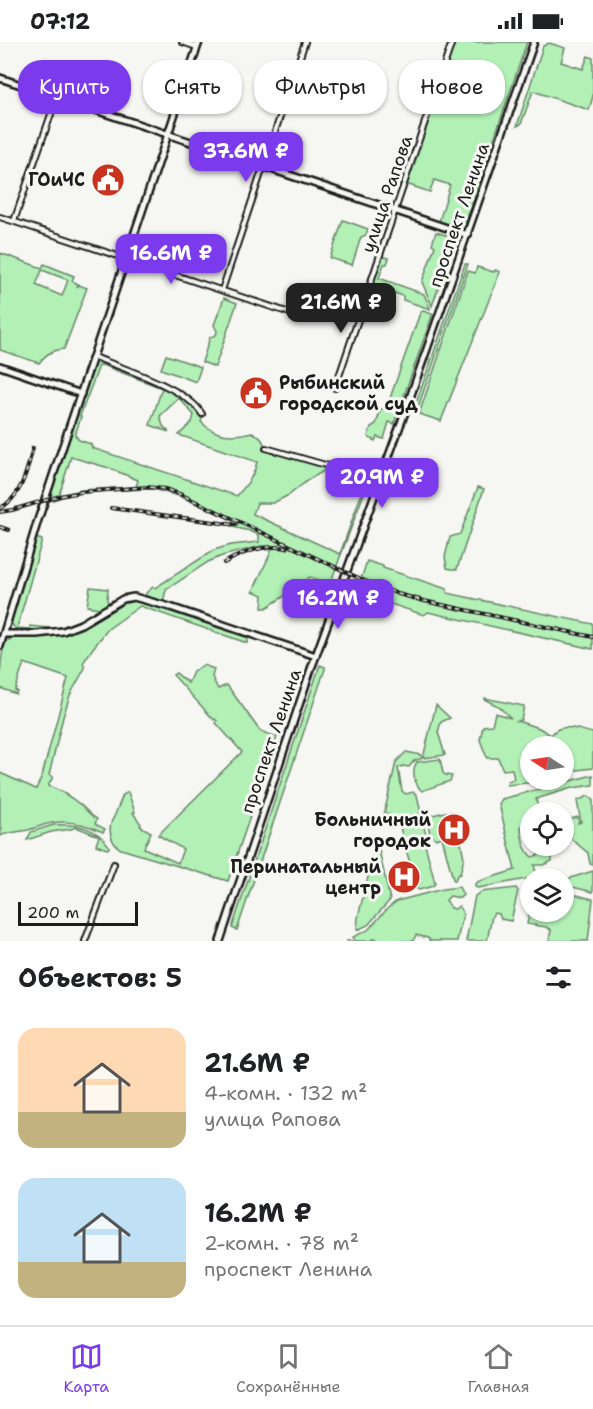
<!DOCTYPE html>
<html lang="ru">
<meta charset="utf-8">
<style>
body{margin:0;font-family:"Shantell Sans",sans-serif;background:#f6f6f6;color:#202124;height:100vh;display:flex;flex-direction:column;font-size:22px;white-space:nowrap}
*{box-sizing:border-box;margin:0}
p{font-size:20px;color:#757577}
.icon{flex:none;width:33px;height:33px;fill:none;stroke:currentColor;stroke-width:2;stroke-linecap:round;stroke-linejoin:round}
.map{position:relative;height:899px;overflow:hidden}
.side{display:flex;flex-direction:column;background:#fff;flex:1}
.side>*{flex:none}
.banner{position:absolute;left:18px;top:18px;width:558px;height:54px;display:flex;gap:12px}
.needle{width:39px;rotate:282deg}
.fabs{position:absolute;left:520px;top:694px;display:grid;gap:12px}
.fabs a{display:grid;place-items:center;width:54px;height:54px;border-radius:50%;background:#fff;box-shadow:0 2px 4px #0004;font-size:30px}
.scale{position:absolute;left:18px;bottom:15px;width:120px;box-sizing:border-box;padding-left:6px;border:3px solid #1c1c1c;border-top:0;font-size:16px;line-height:21px;white-space:nowrap;color:#1c1c1c;-webkit-text-stroke:4px #f6f6f2;paint-order:stroke}
.price{position:absolute;translate:-50% -51px;padding:0 14px;border-radius:12px;background:#7c3aed;color:#fff;font-size:20px;line-height:39px;filter:drop-shadow(0 2px 3px #0008)}
.price::after{content:'';position:absolute;left:50%;top:36px;width:18px;height:14px;margin-left:-9px;background:inherit;clip-path:polygon(0 0,100% 0,50% 100%)}
.price.active{background:#222;color:#fff}
ul{padding:0;list-style:none}
li{display:flex;align-items:center;gap:18px;height:150px;padding:0 18px}
li span{display:grid;place-items:center;flex:none;width:168px;height:120px;border-radius:18px;color:#555}
li>.icon{margin-inline-start:auto}
span .icon{width:72px;height:72px;fill:#fffc;stroke-width:1}
li b{font-size:26px}
h2{display:flex;justify-content:space-between;align-items:center;height:72px;padding:0 18px;font-size:26px}
.tag{padding:0 21px;border-radius:24px;background:#fff;box-shadow:0 2px 4px #0004;font-size:21px;line-height:54px}
.tag.active{background:#7c3aed;color:#fff}
.status{display:flex;justify-content:space-between;align-items:center;height:42px;padding:0 30px;background:#fff;direction:ltr}
.status svg{height:16px;fill:currentColor}
.menu{display:flex;justify-content:space-around;align-items:center;height:84px;border-top:2px solid #e0e0e0;background:#fff;font-size:16px;color:#757577}
.menu a{display:grid;justify-items:center;gap:3px}
.menu .active{color:#7c3aed}
.map>svg:first-child{display:block}
.green{fill:#b2f0b6;stroke:#678669;stroke-width:1.5;fill-rule:evenodd}
.lines{fill:none;stroke-linecap:round;stroke-linejoin:round}
.street-casing{stroke:#1c1c1c;stroke-width:8}
.secondary-casing{stroke:#1c1c1c;stroke-width:10}
.street{stroke:#f6f6f2;stroke-width:4}
.secondary{stroke:#f6f6f2;stroke-width:5}
.rail-casing{stroke:#1c1c1c;stroke-width:4}
.rail{stroke:#f6f6f2;stroke-width:1.5;stroke-dasharray:4.5;stroke-linecap:butt}
.labels{text-anchor:middle;dominant-baseline:central;stroke-width:6;stroke-linejoin:round;paint-order:stroke}
.poi-label{font-size:18px;font-weight:bold;fill:#1c1c1c;stroke:#f6f6f2;text-anchor:end}
.street-label{font-size:18px;fill:#1c1c1c;stroke:#f6f6f2}
</style>
<div class="status"><b>07:12</b><svg viewBox="0 0 49 12"><path d="M0 12V9h3v3zM5 12V6h3v6zM10 12V3h3v9zM15 12V0h3v12zM26 1h20v11H26zM47 4h2v5h-2z"/></svg></div>
<div class="map">
<svg width="593" height="899" viewBox="0 0 593 899">
<rect width="100%" height="100%" fill="#f6f6f2"/>
<filter id="ink" filterUnits="userSpaceOnUse"><feTurbulence type="fractalNoise" baseFrequency=".0167" numOctaves="2"/><feDisplacementMap in="SourceGraphic" scale="12" xChannelSelector="R" yChannelSelector="G"/><feConvolveMatrix kernelMatrix="1 2 1 2 8 2 1 2 1" color-interpolation-filters="sRGB"/></filter>
<g filter="url(#ink)">
<g class="green">
<path d="M453,0H527L464,185L461,188L439,180L450,143L434,138L430,150L406,142Z"/>
<path d="M549,1L565,6L561,20L583,27L588,14L593,16V54L589,68L533,49L521,82L517,84L543,4Z"/>
<path d="M343,178L368,187L366,193L361,195L352,223L330,216Z"/>
<path d="M436,190L456,196L432,264L422,240L435,204L432,202Z"/>
<path d="M0,211L42,226L44,222L74,234L72,239L78,242L77,245L79,243L87,246L64,307C52,308 46,312 39,321L0,308ZM42,228L68,238L62,254L36,243Z"/>
<path d="M384,215L389,216L387,222H384L379,236L424,252L430,266V267L403,258V254L392,250L390,252L373,245V241L381,217Z"/>
<path d="M465,222H468L416,371L414,367Z"/>
<path d="M477,225L494,230L495,228L500,230L441,379L419,372L468,229L475,231Z"/>
<path d="M224,256L237,261L215,325L202,320L210,295L216,293L217,289L214,283Z"/>
<path d="M423,269L432,272V274L400,365L399,366L390,362L389,359L420,271Z"/>
<path d="M166,313L201,325L196,340L161,327Z"/>
<path d="M96,318C126,329 188,347 202,377L201,380C216,395 233,395 252,390C260,394 266,399 264,408L369,438L330,542L310,535L308,536L305,544H300L266,566H262L263,553L253,549L271,510L270,507L266,508L265,504H261L222,514L208,520L166,548L163,560L144,555L146,553V551L153,545L155,546L214,508L231,503L259,500V493L250,489L232,485L233,480L230,477L179,454L152,447L120,448L70,452L47,460ZM102,323L162,346L150,383L169,390L163,384L160,374L179,356L194,373L192,380L179,393L257,420C254,435 246,443 237,454L92,406L91,402L79,398L75,393L81,375L80,374L99,324ZM71,415L109,426L138,438L136,445L81,448L59,453ZM327,427L344,432L365,442L340,512L253,472L257,461H273L289,453L308,438Z"/>
<path d="M388,365L398,369L394,382L389,380L384,397L377,395L375,399L369,396L368,394L371,385L376,382L381,367Z"/>
<path d="M478,445L484,447L457,527H452L447,526L445,515L450,495L460,492Z"/>
<path d="M36,496L42,498L17,586L30,587V584L60,587C51,588 21,592 15,586C11,583 12,581 12,577Z"/>
<path d="M367,519L383,524V526L447,547V551L593,582V607L428,570L424,573L375,557V556L357,550Z"/>
<path d="M90,545L108,547L107,558L109,561L100,566L87,564Z"/>
<path d="M130,557L145,560L249,594L247,601L140,564L108,587L93,606L83,621L85,626L70,653L63,675L49,733L53,735L48,744C61,748 72,756 82,764C87,769 91,774 97,777L95,782L105,787L103,790C88,783 69,778 52,781C44,782 36,786 28,788C19,790 10,790 0,794L2,786L0,785V731L36,747L42,734L68,636L24,621L15,648L17,649L16,652L0,646C0,633 0,611 6,600C15,592 44,595 57,593C81,589 103,571 124,559Z"/>
<path d="M203,623L214,627L212,635L218,647L227,643L260,689L277,695L228,839L121,807C110,801 107,785 114,775L123,753L128,750L135,770L133,771L141,782L140,784L151,790L144,806L178,821L183,807L158,793L242,710L216,681L217,679L215,677L214,678L173,633L176,631L188,641L193,630Z"/>
<path d="M320,623L325,625V627L237,888L232,886Z"/>
<path d="M484,656L524,664L521,678L517,679L539,686L551,693C561,679 578,688 593,691V726L569,729L564,726V705H531V738H542L527,741L507,743L508,739L514,737L512,727L503,728L498,716H487L480,698L483,684L492,683L495,671L511,676L498,664L484,657Z"/>
<path d="M436,663L450,676L441,680L438,690L445,713L423,716Z"/>
<path d="M406,710L421,713L422,716L414,719L409,725L403,724L398,726L402,749L406,752L413,750L417,753L421,771L391,779L389,772H384L396,720Z"/>
<path d="M440,717L443,731L446,733L452,734L450,739L422,749C414,742 411,728 417,720Z"/>
<path d="M593,733V743L572,746L536,757L539,771H531V782L521,784C522,796 523,807 532,815L539,813V809L546,805L552,815V819L543,823H534L537,835L478,846L475,845V842L477,840L515,828L499,762L502,757Z"/>
<path d="M588,754L593,757V823L590,822L588,811L564,791V787L566,784H564V779L578,775L579,779L578,781L581,780L577,759Z"/>
<path d="M445,770H452L456,776L464,816L460,832L457,833L455,839L453,837L442,795L436,797L430,792L427,777L429,774Z"/>
<path d="M418,777L422,778L426,793L425,802L435,841L433,844L419,848L416,846L415,843L419,842L418,839L415,840L400,785L402,781Z"/>
<path d="M53,783C76,782 96,784 109,804V806L107,807L96,803L99,794L76,785L71,787L51,790L27,798L31,790Z"/>
<path d="M377,799L390,858L368,883L357,888L358,875Z"/>
<path d="M593,829V850L564,843V838Z"/>
<path d="M459,845L463,853L460,856L450,854L446,858L451,866L455,867L459,864L463,872L457,899H430L428,896L416,893L413,899H379L375,896L369,899H346H355L353,895L368,888L388,866L397,859L443,847Z"/>
<path d="M516,846L518,849L511,879L501,877L499,872L494,871L492,874L487,899H466L475,854L481,850Z"/>
<path d="M564,850L593,857L588,899H549L551,888L546,885L527,882L531,863V870H564Z"/>
</g>
<g class="lines">
<defs>
<g id="street">
<path d="M182,0L197,5"/>
<path d="M0,175L308,277"/>
<path d="M14,179L57,55"/>
<path d="M222,248L305,0"/>
<path d="M94,315C122,326 187,346 202,372"/>
<path d="M335,346L452,0"/>
<path d="M266,406L371,436H381"/>
<path d="M85,899L114,822"/>
</g>
<g id="secondary">
<path d="M0,36L468,193"/>
<path d="M0,324L81,352"/>
<path d="M4,592H37L63,589L81,582L123,557L134,555L170,565L316,614"/>
<path d="M0,604L37,481L199,0"/>
<path d="M220,899L311,627L405,370L534,0"/>
</g>
</defs>
<use href="#street" class="street-casing"/>
<use href="#secondary" class="secondary-casing"/>
<use href="#street" class="street"/>
<use href="#secondary" class="secondary"/>
<defs>
<g id="rail">
<path d="M0,466C22,455 27,428 33,406"/>
<path d="M111,466L236,483"/>
<path d="M0,470L12,468L60,454L81,450L147,445L165,447L182,453L363,538L398,552L424,559L593,595"/>
<path d="M0,485L9,488"/>
<path d="M224,521C243,510 264,502 287,506"/>
</g>
</defs>
<use href="#rail" class="rail-casing"/>
<use href="#rail" class="rail"/>
</g>
</g>
<defs>
<symbol id="civic-disc" viewBox="-11 -11 22 22"><circle r="9.5" fill="#c8321e" stroke="#f6f6f2"/><path d="M-.6-6.5H3V-4.5H.6V-3L4-1V1h2V6H-6V1h2V-1L-.6-3ZM-1.2 2.5V6h2.4V2.5Z" fill="#fff"/></symbol>
<symbol id="hospital-disc" viewBox="-11 -11 22 22"><circle r="9.5" fill="#c8321e" stroke="#f6f6f2"/><path d="M-5-5h3v3.5h4V-5h3V5h-3V1.5h-4V5h-3Z" fill="#fff"/></symbol>
</defs>
<g fill-rule="evenodd">
<use href="#civic-disc" x="89" y="119" width="38" height="38"/>
<use href="#civic-disc" x="237" y="332" width="38" height="38"/>
<use href="#hospital-disc" x="435" y="769" width="38" height="38"/>
<use href="#hospital-disc" x="385" y="816" width="38" height="38"/>
</g>
<g class="labels">
<g class="poi-label">
<text x="85" y="138">ГОиЧС</text>
<text x="279" y="341" text-anchor="start">Рыбинский<tspan x="279" dy="21">городской суд</tspan></text>
<text x="431" y="778">Больничный<tspan x="431" dy="21">городок</tspan></text>
<text x="381" y="825">Перинатальный<tspan x="381" dy="21">центр</tspan></text>
</g>
<g class="street-label">
<text transform="translate(387 152) rotate(-71)">улица Рапова</text>
<text transform="translate(459 173) rotate(-71)">проспект Ленина</text>
<text transform="translate(271 699) rotate(-71)">проспект Ленина</text>
</g>
</g>
</svg>
<div class="fabs">
<a><svg class="needle" viewBox="-14 -14 28 28"><path d="M0-13l5 13h-10z" fill="#e53935"/><path d="M0 13l5-13h-10z" fill="#757577"/></svg></a>
<a><svg class="icon" aria-label="locate" viewBox="0 0 24 24"><circle cx="12" cy="12" r="6"/><path d="M12 2v4M12 18v4M2 12h4M18 12h4"/></svg></a>
<a><svg class="icon" aria-label="layers" viewBox="0 0 24 24"><path d="M12 4l9 5-9 5-9-5zM3 14l9 5 9-5"/></svg></a>
</div>
<div class="scale">200 m</div>
<b class="price" style="left:246px;top:141px">37.6M ₽</b>
<b class="price" style="left:171px;top:243px">16.6M ₽</b>
<b class="price active" style="left:341px;top:292px">21.6M ₽</b>
<b class="price" style="left:382px;top:467px">20.9M ₽</b>
<b class="price" style="left:338px;top:588px">16.2M ₽</b>
<div class="banner">
<a class="tag active">Купить</a>
<a class="tag">Снять</a>
<a class="tag">Фильтры</a>
<a class="tag">Новое</a>
</div>
</div>
<section class="side">
<h2>Объектов: 5<svg class="icon" aria-label="filters" viewBox="0 0 24 24"><path d="M4 7h16M4 17h16"/><circle cx="9" cy="7" r="2"/><circle cx="15" cy="17" r="2"/></svg></h2>
<ul>
<li><span style="background:linear-gradient(#ffd9b3 70%,#c2b280 0)"><svg class="icon" aria-label="home" viewBox="0 0 24 24"><path d="M3 11l9-7 9 7M6 9v11h12V9"/></svg></span><div><b>21.6M ₽</b><p>4-комн. · 132 m²</p><p>улица Рапова</p></div></li>
<li><span style="background:linear-gradient(#bfe0f5 70%,#c2b280 0)"><svg class="icon" aria-label="home" viewBox="0 0 24 24"><path d="M3 11l9-7 9 7M6 9v11h12V9"/></svg></span><div><b>16.2M ₽</b><p>2-комн. · 78 m²</p><p>проспект Ленина</p></div></li>
</ul>
</section>
<nav class="menu">
<a class="active"><svg class="icon" aria-label="map" viewBox="0 0 24 24"><path d="M3 6l6-2 6 2 6-2v14l-6 2-6-2-6 2zM9 4v14M15 6v14"/></svg>Карта</a>
<a><svg class="icon" aria-label="saved" viewBox="0 0 24 24"><path d="M7 4h10v16l-5-4-5 4z"/></svg>Сохранённые</a>
<a><svg class="icon" aria-label="home" viewBox="0 0 24 24"><path d="M3 11l9-7 9 7M6 9v11h12V9"/></svg>Главная</a>
</nav>
